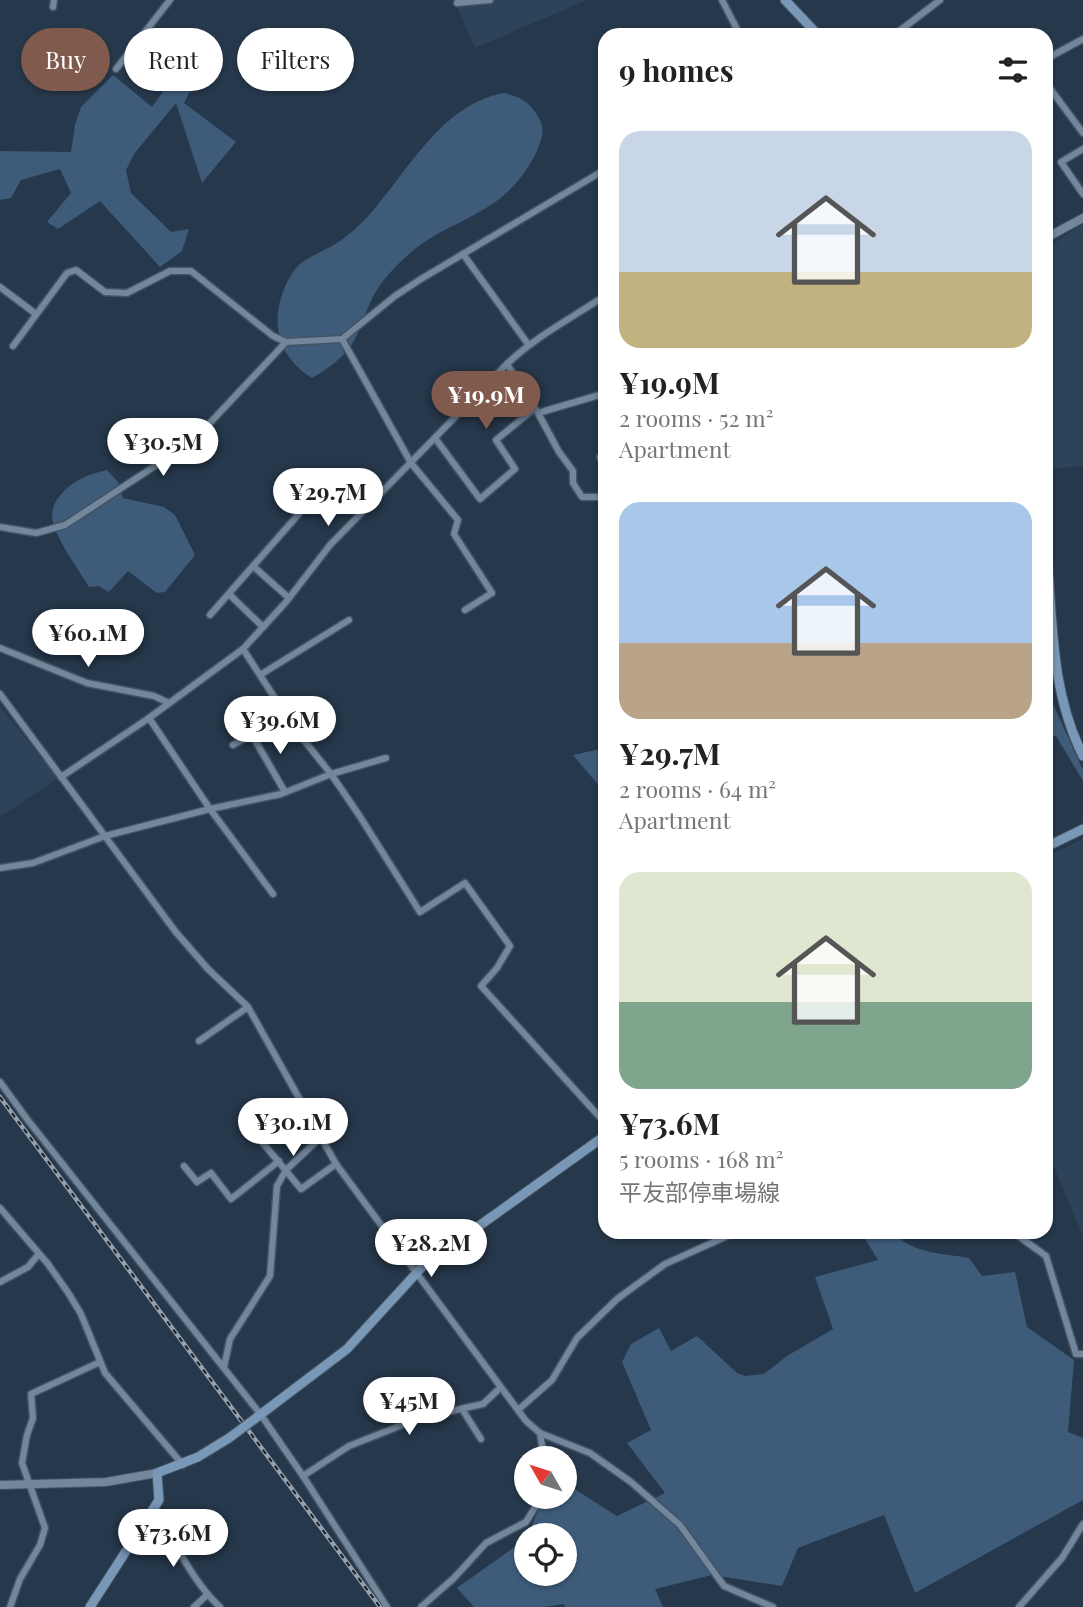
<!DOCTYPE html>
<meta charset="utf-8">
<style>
body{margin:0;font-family:"Playfair Display","Noto Sans JP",serif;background:#f6f6f6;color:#222;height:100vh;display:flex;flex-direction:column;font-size:26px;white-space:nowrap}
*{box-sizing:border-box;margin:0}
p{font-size:23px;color:#767676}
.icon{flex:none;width:38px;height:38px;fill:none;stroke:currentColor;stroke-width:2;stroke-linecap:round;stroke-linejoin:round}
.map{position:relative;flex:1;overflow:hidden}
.details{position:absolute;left:598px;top:28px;width:455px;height:1211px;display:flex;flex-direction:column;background:#fff;border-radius:21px;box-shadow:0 2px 5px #0004}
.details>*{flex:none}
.hud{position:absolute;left:21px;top:28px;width:472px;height:63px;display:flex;gap:14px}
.needle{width:46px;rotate:309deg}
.buttons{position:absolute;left:514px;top:1446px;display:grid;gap:14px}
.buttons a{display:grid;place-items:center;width:63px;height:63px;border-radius:50%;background:#fff;box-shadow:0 2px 5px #0004;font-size:35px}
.price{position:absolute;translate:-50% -60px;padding:0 16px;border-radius:24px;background:#fff;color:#222;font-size:23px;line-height:46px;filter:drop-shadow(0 2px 4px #0008)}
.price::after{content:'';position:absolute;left:50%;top:42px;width:21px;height:16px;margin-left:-10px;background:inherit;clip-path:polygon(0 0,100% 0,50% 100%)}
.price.selected{background:#805b4d;color:#fff}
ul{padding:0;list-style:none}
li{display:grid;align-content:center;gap:14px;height:371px;padding:0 21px}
li span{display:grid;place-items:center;height:217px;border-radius:21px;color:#555}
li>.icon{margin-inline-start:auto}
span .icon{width:126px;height:126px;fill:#fffc;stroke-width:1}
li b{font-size:30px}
h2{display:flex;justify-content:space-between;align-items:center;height:84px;padding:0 21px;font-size:30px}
.tag{padding:0 24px;border-radius:32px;background:#fff;box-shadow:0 2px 5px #0004;font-size:24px;line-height:63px}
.tag.selected{background:#805b4d;color:#fff}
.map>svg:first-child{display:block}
.built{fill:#2d435a}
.green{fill:#3e5b7a}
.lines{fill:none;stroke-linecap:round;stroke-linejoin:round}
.minor-casing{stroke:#445362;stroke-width:9}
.tertiary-casing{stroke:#445362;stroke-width:10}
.secondary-casing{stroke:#445362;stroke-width:11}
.minor{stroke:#72869c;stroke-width:6}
.tertiary{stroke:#72869c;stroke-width:8}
.secondary{stroke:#7997b7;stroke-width:9}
.rail-casing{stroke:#96a1ae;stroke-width:4.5}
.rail{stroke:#171f27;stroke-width:2;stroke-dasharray:5;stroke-linecap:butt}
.secondary-bridge-casing{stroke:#445362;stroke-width:11;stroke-linecap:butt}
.secondary-bridge{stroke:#7997b7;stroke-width:9}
</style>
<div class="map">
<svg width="1083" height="1607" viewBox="0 0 1083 1607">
<rect width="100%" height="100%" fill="#26384b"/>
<g class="built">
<path d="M494,0H587L475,48L457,7L484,5Z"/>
<path d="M1083,224V466L1047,469V247Z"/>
<path d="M0,707L58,778L0,817Z"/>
<path d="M1083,839V1236L1047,1150L1046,857Z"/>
</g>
<g class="green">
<path d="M197,43L210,52L184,103L236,142L202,183L176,103L134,154L126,170L131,193L171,232L189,229L182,251L160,267L100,201L58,229L47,222L71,193L60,169L21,180L11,198L0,200V151L71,152L75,125L81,107L113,75L152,107Z"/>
<path d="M504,93C522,97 531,103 540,120C546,131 540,144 535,155C508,205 479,211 434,236C418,245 401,260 389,274C369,296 367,314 355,339C346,356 328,369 312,378C284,361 272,333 280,301C284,288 289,274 300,264C310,256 321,252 332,246C346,238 358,227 369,215C408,172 441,104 504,93Z"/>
<path d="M107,470L118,482L123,498L164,507L175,515L195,555L165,592L157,593L128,571L109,592L98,586L89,587C79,570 52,534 52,515C52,505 58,498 64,491C77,478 90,474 107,470Z"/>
<path d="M1047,646L1053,704L1083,770V781L1056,736L1047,737Z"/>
<path d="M605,748H606L605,793L573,755Z"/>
<path d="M861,1232H894C910,1254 944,1253 969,1258L982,1276L1015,1272L1027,1327L1074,1360L1068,1432L1083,1438V1500L915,1593L884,1515L798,1548L782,1586L712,1575L655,1589L663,1607H565L564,1604L544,1607H474L457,1588L527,1538V1573H565V1535H528L544,1496H565V1483L617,1516L665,1493L627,1443L651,1430L622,1362L631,1344L659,1328L671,1351L697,1336L737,1373L745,1376L764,1374L787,1356L833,1329L815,1277L878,1260Z"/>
</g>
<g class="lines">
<defs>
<g id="minor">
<path d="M722,0L740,35"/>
<path d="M457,3L490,0"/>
<path d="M53,7L54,0"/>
<path d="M894,35L940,0"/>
<path d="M1046,59L1083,39"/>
<path d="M116,69L170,0"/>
<path d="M1046,83L1083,133"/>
<path d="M1083,149L1061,162L1083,194"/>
<path d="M463,254L528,344"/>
<path d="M0,287L36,314"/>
<path d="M342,339L411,463L458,520L454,534L492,593L465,610"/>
<path d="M13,346L67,273L76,270L105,292L127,293L170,271H191L273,336L286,342L342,339L395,296L421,279L606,169"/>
<path d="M507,364L538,413L606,393"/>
<path d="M538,413L559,452L573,471V483L582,497H606"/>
<path d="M435,438L480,499L515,469L496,440L535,408"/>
<path d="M600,457H606"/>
<path d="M0,527L36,533L65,525L193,441L286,342"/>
<path d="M253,566L289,598"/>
<path d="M229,594L263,627"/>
<path d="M210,615L297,516L326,480"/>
<path d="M0,648L87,683L154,696L169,703"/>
<path d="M243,649L295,729L331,774L359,815L420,912L465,883L510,946L497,968L481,986L606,1124"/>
<path d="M260,675L349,620"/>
<path d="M0,694L175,931L208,969L248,1007L336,1164L526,1421L540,1433L590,1453L631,1482L680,1525L724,1586L773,1607"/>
<path d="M149,718L210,809L273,894"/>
<path d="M252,735L285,792"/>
<path d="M233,745L286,715"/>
<path d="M61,777L149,718L243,649L286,602L330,545L507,364C536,336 572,318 606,295"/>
<path d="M0,868L33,863L105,836L210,809L281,794L331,774L386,758"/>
<path d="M199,1041L248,1007"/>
<path d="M0,1082L27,1119L261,1415L303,1476L387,1607"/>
<path d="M253,1131L301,1189L336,1164"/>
<path d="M184,1166L197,1182L211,1173L231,1199L279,1161"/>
<path d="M0,1208L48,1264L69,1294L81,1314L105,1373L183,1465"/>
<path d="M1013,1232L1046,1256L1076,1354H1083"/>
<path d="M0,1282L28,1267L38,1255"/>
<path d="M224,1367L230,1339L270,1276L277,1186L286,1170L321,1137"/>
<path d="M462,1409L481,1439"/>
<path d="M518,1410L552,1380L577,1338L617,1299L665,1264L736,1232"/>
<path d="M540,1433L544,1458"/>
<path d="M303,1476L349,1446L420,1418L483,1404L500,1388"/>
<path d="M153,1509C176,1542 190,1579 220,1607"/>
<path d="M10,1607L20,1579L40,1545L45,1528L22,1463L27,1435L33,1418L31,1394L100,1362"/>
<path d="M194,1607L207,1595"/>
<path d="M421,1607L454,1578L486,1543L526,1522L542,1496"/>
<path d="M1019,1607L1062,1558L1083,1524"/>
</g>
<g id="tertiary">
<path d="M1046,238L1083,218"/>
<path d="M0,1485L106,1482L157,1473"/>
</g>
<g id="secondary">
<path d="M785,0L818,35"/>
<path d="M1046,541C1053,615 1049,688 1083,756"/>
<path d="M1046,847L1083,829"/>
<path d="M256,1418L347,1349L423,1266L606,1135"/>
<path d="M90,1607L159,1500L157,1473L198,1457L229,1438"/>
</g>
</defs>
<use href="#minor" class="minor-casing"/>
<use href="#tertiary" class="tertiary-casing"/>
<use href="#secondary" class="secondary-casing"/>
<use href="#minor" class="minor"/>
<use href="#tertiary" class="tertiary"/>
<use href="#secondary" class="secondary"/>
<defs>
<path id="rail" d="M0,1097L380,1607"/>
</defs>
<use href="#rail" class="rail-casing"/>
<use href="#rail" class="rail"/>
<defs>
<path id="secondary-bridge" d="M229,1438L256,1418"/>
</defs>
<use href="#secondary-bridge" class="secondary-bridge-casing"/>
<use href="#secondary-bridge" class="secondary-bridge"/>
</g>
</svg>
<div class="buttons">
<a><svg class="needle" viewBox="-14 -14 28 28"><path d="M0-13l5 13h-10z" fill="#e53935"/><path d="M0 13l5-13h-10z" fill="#767676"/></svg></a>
<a><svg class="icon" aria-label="locate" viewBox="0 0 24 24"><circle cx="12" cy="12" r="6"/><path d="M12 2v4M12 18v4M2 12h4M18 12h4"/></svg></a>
</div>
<b class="price selected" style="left:486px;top:431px">¥19.9M</b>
<b class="price" style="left:163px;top:478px">¥30.5M</b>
<b class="price" style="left:328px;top:528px">¥29.7M</b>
<b class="price" style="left:88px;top:669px">¥60.1M</b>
<b class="price" style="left:280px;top:756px">¥39.6M</b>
<b class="price" style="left:293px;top:1158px">¥30.1M</b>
<b class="price" style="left:431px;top:1279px">¥28.2M</b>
<b class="price" style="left:409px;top:1437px">¥45M</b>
<b class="price" style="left:173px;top:1569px">¥73.6M</b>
<div class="hud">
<a class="tag selected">Buy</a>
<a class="tag">Rent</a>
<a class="tag">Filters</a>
</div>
<section class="details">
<h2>9 homes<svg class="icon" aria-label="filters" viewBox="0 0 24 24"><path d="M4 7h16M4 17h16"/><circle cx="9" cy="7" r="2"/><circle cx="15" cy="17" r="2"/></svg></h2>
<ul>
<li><span style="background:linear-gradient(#c9d6e8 65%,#c2b280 0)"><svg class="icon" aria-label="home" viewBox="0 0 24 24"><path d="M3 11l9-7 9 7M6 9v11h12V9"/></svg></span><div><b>¥19.9M</b><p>2 rooms · 52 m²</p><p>Apartment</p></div></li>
<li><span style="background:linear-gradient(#a9c7e8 65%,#b9a48a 0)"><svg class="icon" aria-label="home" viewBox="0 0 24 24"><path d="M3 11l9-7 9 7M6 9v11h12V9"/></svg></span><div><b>¥29.7M</b><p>2 rooms · 64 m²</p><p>Apartment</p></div></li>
<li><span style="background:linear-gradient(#dfe7d0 60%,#7fa58c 0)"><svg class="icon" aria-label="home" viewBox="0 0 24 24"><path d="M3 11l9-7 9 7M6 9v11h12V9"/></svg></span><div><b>¥73.6M</b><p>5 rooms · 168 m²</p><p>平友部停車場線</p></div></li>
</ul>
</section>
</div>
